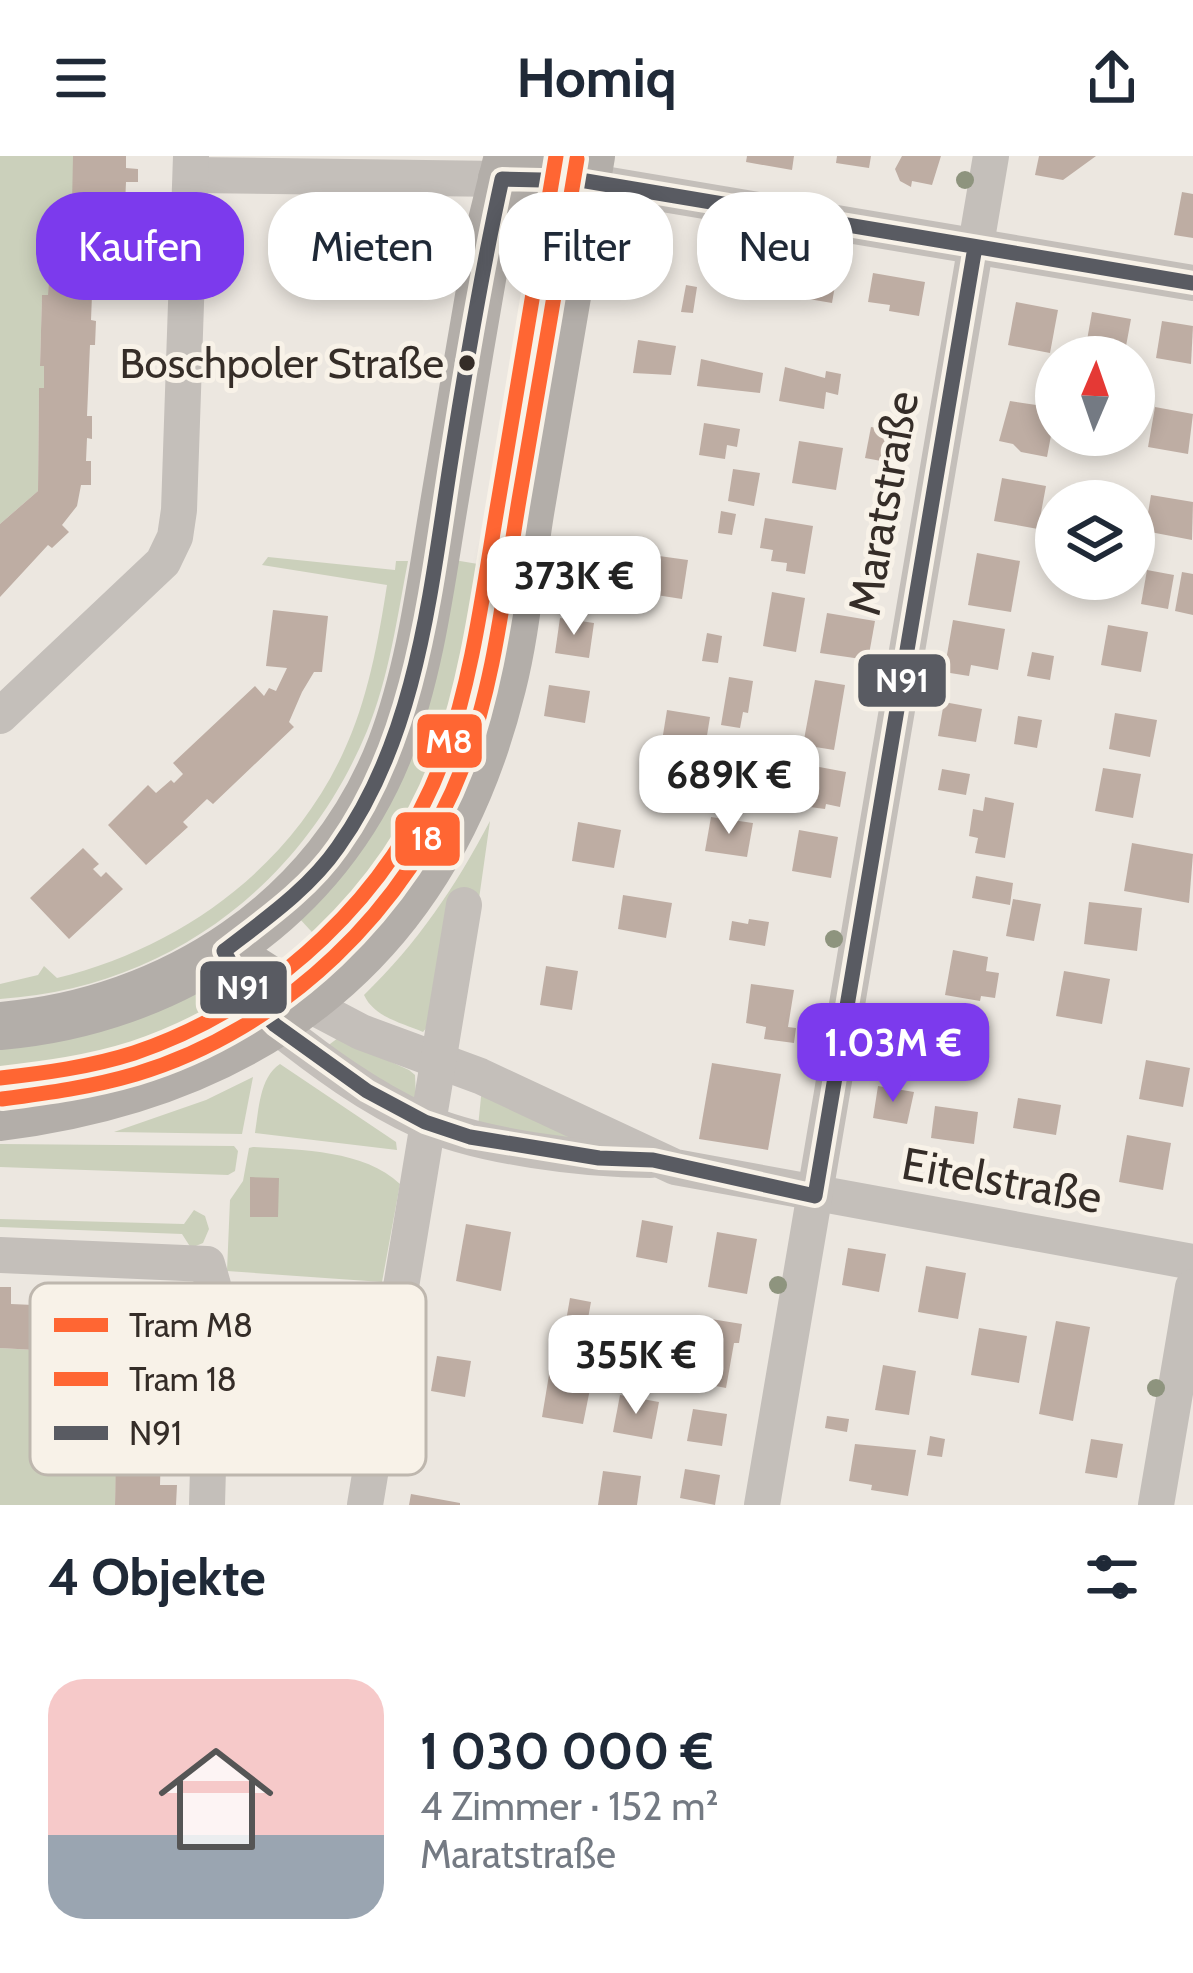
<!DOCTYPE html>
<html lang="de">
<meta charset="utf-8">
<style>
body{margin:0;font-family:Cabin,sans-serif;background:#f2f2f3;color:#1f2937;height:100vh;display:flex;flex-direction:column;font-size:45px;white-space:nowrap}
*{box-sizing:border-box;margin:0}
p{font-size:39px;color:#747a83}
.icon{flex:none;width:66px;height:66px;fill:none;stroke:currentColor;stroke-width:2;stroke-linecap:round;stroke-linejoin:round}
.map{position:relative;height:1349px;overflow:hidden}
.side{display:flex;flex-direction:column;background:#fff;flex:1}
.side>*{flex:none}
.top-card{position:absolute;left:36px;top:36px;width:1122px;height:108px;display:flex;gap:24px}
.needle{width:78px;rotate:2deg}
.tools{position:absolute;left:1035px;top:180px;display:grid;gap:24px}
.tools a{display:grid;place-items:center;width:120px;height:120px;border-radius:50%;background:#fff;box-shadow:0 6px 18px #0003;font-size:60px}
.price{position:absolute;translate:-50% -102px;padding:0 27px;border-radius:24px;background:#fff;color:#222;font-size:39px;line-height:78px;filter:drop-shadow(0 3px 6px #0008)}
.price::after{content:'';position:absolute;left:50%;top:72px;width:36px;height:27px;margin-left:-18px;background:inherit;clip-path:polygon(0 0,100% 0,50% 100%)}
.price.current{background:#7c3aed;color:#fff}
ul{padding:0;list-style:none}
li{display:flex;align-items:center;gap:36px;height:300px;padding:0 48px}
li+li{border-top:3px solid #e0e1e3}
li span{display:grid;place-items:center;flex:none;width:336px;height:240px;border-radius:36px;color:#555}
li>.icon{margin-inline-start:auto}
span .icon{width:144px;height:144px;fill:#fffc;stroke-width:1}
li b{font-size:51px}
h2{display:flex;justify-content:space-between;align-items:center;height:144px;padding:0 48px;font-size:51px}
.chip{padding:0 42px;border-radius:48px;background:#fff;box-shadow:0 6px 18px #0003;font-size:42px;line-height:108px}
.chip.current{background:#7c3aed;color:#fff}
header{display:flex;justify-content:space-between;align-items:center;height:156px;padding:0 48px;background:#fff;font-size:54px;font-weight:800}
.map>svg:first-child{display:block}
.green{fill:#cbd0bb}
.building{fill:#beada3}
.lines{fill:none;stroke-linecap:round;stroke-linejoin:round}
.minor{stroke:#c4bfba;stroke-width:36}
.major{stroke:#b3aea9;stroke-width:48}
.bus-1-casing{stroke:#f8f2e8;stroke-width:24}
.bus-1{stroke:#595b62;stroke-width:15}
.tram-1-casing{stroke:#f8f2e8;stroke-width:24}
.tram-2-casing{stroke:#f8f2e8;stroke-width:24}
.tram-1{stroke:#f63;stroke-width:15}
.tram-2{stroke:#f63;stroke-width:15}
.tree{fill:#8e947e}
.bus-dot{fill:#352d28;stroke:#f8f2e8;stroke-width:4.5}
.labels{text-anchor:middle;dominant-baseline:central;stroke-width:10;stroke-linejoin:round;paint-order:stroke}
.bus-label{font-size:42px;fill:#352d28;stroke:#f8f2e8;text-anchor:end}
.street-label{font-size:45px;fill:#352d28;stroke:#f8f2e8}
.key{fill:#f8f2e8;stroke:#beb7ae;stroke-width:3}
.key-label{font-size:33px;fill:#352d28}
.line-badge{stroke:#f8f2e8;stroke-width:4.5}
.badge-label{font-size:33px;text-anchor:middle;font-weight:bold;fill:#fff}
</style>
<header><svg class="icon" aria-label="menu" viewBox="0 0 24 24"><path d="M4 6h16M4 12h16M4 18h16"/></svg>Homiq<svg class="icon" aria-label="share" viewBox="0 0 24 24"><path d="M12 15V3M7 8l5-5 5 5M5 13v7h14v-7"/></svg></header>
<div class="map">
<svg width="1193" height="1349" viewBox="0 0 1193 1349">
<rect width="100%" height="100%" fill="#ece7e0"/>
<g class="green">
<path d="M0,0H73L82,48L81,70H45L44,117L49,118L48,139L42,140L40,209L44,210V232L39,233L38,335L0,368Z"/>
<path d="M268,401L395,414L396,405H408C397,462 389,522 367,575C303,729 168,832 0,843V828L38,819L44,810L57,822C179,792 289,714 343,597C368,544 378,486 387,429L262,409Z"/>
<path d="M448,403L502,412L489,512L439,657L334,800L299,762Z"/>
<path d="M490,665L478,750L428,870L423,876C402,867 374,861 364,839C417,788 456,730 490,665Z"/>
<path d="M195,830L204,845L198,849L210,870L218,868L227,882L0,946V883Z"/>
<path d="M338,882L409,914L415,919L416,942L410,946L326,891Z"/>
<path d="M280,908L396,986L397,994L255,977C259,954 259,922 280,908Z"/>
<path d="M253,921L242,978L114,976L206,944Z"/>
<path d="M482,931L618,990L478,971Z"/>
<path d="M0,988L234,990L238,995L235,1015L228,1019L0,1011Z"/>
<path d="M253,991C301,994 364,994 400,1028L382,1126L227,1115L230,1044L243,1025L249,992Z"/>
<path d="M194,1054L205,1060L209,1073L203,1087L191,1092L182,1078L0,1071V1063L184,1068Z"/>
<path d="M0,1192L35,1194L36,1200L64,1195L120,1196L115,1349H0Z"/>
</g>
<g class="building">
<path d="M73,0H126V12L138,13V26H126L125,49L95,48L99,95H93L92,118H102V140L92,139L91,164L96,165L95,189H90L87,260H92V283L87,282L86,305H91V329H81L77,350L62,369L69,376L52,392L48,389L0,441V368L38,335L39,232H44V210H40L42,139H48L49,118H44L45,69L81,70L82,48H72Z"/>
<path d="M747,0H794L792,14L746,6Z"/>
<path d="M837,0H871L869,12L836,7Z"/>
<path d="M902,0H941L932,29L912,25L911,31L900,25L895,13Z"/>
<path d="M1039,0H1096L1063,24L1035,19Z"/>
<path d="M1182,36L1193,38V82L1174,79Z"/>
<path d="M625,82L666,89L660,125L619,118Z"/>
<path d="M808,107L838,112L832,147L803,142Z"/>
<path d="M873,117L925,126L919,160L889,155L890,149L868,146Z"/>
<path d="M686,129L697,131L693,157L681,156Z"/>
<path d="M1016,146L1058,154L1050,197L1008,189Z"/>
<path d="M1092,156L1131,163L1124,201H1084Z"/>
<path d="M1162,165L1193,170L1191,208L1156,202Z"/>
<path d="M638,184L676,190L671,219L633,217Z"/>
<path d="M701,203L763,217L760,237L697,230Z"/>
<path d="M785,211L825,222L826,215L841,218L838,239L826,236L824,253L779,245Z"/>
<path d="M1010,245L1043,250L1042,256L1055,258L1047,301L1021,296L1013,288L999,285Z"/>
<path d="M1155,251L1193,258L1188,298L1148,291Z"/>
<path d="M704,267L740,273L737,291L727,289L725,303L699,299Z"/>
<path d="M871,271L897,275L892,307L865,302Z"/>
<path d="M799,285L843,292L836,334L792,327Z"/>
<path d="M733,313L760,317L754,350L728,345Z"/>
<path d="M1002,322L1046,330L1038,373L994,365Z"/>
<path d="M1151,339L1193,346L1192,384L1145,375Z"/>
<path d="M721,355L736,358L732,379L718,377Z"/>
<path d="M765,362L813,370L805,418L786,415L787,407L771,405L773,394L760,392Z"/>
<path d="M630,396L688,404L682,443L624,434Z"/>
<path d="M977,397L1020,405L1011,456L968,449Z"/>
<path d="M1147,414L1174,419L1168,453L1141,448Z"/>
<path d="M1182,416L1193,418V459L1175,455Z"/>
<path d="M772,436L805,442L796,496L763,490Z"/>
<path d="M273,454L328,460L322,516H314L302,536L289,566L294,571L213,648L207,643L183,666L188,671L146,709L108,669L148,629L156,637L171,624L174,627L183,618L173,607L255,530L264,540L269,532L276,535L287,512L266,510Z"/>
<path d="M827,457L875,465L868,504L820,497Z"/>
<path d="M560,462L594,467L589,502L555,497Z"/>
<path d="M953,464L1005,473L998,514L971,509L969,520L944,516Z"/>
<path d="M1108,469L1148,476L1141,516L1101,509Z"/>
<path d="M707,477L722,480L718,507L702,505Z"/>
<path d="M1032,496L1054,500L1050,524L1027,520Z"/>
<path d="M729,521L753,525L748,557L743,556L740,572L721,569Z"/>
<path d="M815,524L845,529L834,594L803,589Z"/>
<path d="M549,529L590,535L585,567L544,560Z"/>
<path d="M944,546L982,553L976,586L938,580Z"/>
<path d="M667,554L710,561L705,592L662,585Z"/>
<path d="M1115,557L1157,564L1150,601L1109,593Z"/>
<path d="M1018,560L1042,564L1037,592L1014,588Z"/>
<path d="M814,610L846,616L840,651L826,648L825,653L802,650L808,614L813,615Z"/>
<path d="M1103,612L1141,618L1133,662L1095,655Z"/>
<path d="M942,613L970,618L966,639L938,634Z"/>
<path d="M985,641L1014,647L1005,702L975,697L978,682L969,680L973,653L983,655Z"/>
<path d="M711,661L753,667L747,701L705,695Z"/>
<path d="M578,666L621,674L614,712L572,705Z"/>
<path d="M799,674L838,681L831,722L792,715Z"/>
<path d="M1132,687L1193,698L1189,747L1124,735Z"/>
<path d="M83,692L99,708L93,713L101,721L106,716L123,733L69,783L30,742Z"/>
<path d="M976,720L1013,727L1010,749L972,742Z"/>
<path d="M623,739L672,747L666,782L618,773Z"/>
<path d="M1013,743L1041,748L1034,785L1006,780Z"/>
<path d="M1089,746L1142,752L1137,795L1084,788Z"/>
<path d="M749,763L769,766L765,790L729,784L732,765L748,768Z"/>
<path d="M953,794L988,801L986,815L999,817L995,842L981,840L980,845L945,839Z"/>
<path d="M546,810L578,815L572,854L540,849Z"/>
<path d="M1064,815L1110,823L1102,868L1056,860Z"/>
<path d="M751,828L794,834L788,871L796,872L794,887L764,883L766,871L746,867Z"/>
<path d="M909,852L944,858L951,868L943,909L933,917L899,910L894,900L901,859Z"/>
<path d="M1146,904L1190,912L1183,951L1139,943Z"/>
<path d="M712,907L781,918L768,994L699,983Z"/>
<path d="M878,930L914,936L907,968L873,962Z"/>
<path d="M1018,942L1061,949L1056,979L1013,972Z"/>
<path d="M935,950L978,956L974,988L931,982Z"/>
<path d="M1127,979L1171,987L1163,1034L1119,1026Z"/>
<path d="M250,1021L279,1022L278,1061H250Z"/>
<path d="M642,1064L673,1070L667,1107L636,1101Z"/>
<path d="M466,1068L511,1076L501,1135L456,1125Z"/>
<path d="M717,1076L757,1083L747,1138L708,1131Z"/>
<path d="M848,1092L886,1098L879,1136L842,1129Z"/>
<path d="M926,1110L966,1117L958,1163L918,1156Z"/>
<path d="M0,1131H11V1148L79,1151L80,1133L99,1134L98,1151L126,1152L124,1196L64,1195V1201L35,1200V1194L0,1192Z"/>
<path d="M570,1142L591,1146L587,1168L566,1165Z"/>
<path d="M711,1163L742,1168L739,1187H734L726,1232L674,1222L682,1178L708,1182Z"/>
<path d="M1056,1165L1090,1171L1073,1265L1039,1258Z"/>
<path d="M979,1172L1027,1180L1019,1227L971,1219Z"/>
<path d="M437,1200L471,1205L465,1241L431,1235Z"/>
<path d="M551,1207L575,1211L571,1230L590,1233L583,1268L542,1261Z"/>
<path d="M883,1209L916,1215L909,1259L875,1254Z"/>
<path d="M119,1212L163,1214V1241L179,1242L178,1259H162L160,1329H177L176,1349H115L116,1301H110L111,1272H118Z"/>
<path d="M620,1239L659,1246L652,1283L613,1276Z"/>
<path d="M693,1253L727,1258L722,1290L687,1285Z"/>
<path d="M827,1260L849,1263L847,1276L825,1272Z"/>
<path d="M930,1280L945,1283L942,1301L927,1299Z"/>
<path d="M1091,1283L1123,1288L1117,1322L1085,1317Z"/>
<path d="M855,1288L916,1294L908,1340L871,1334L872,1329L849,1325Z"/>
<path d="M685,1313L720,1319L715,1349L680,1342Z"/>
<path d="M603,1315L641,1320L637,1349H598Z"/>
<path d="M411,1338L460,1347V1349H409Z"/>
</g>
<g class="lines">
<g class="minor">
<path d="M192,19L502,23"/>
<path d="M586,25L1193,127"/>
<path d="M0,560L163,406L175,381L179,354L191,0"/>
<path d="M304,846L361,876L480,920L675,1011L1193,1106"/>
<path d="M275,869C320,905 369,941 422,965C481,991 585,1004 650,1004"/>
<path d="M0,1099L207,1108L213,1129L207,1349"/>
<path d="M365,1349L464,749"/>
<path d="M762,1349L991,0"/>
<path d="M1156,1349L1193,1131"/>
</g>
<g class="major">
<path d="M502,23L586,25"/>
<path d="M224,795L304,846"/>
<path d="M0,870C171,856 328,754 391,590C421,511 431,425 445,342C460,250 476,157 492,65L508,0"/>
<path d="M0,961C261,928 438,791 502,531C517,472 521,410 531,351C550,234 570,117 591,0"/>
</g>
<defs>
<path id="bus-1" d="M975,91L815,1040L653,1004L599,1002L470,981L425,966L367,935L275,869L249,842L224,795C264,764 309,733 338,691C416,582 430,439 450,310C465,214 481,118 502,23L586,25L1193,127"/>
</defs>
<use href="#bus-1" class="bus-1-casing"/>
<use href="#bus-1" class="bus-1"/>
<defs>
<path id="tram-1" d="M0,922C45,917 90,911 134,897C273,850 395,737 445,598C474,516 484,427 499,341C518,227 537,114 556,0"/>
<path id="tram-2" d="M2,943C48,937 92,931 136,918C283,874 409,752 463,610C495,526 504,433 519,344C539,230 558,117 577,3"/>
</defs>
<use href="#tram-1" class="tram-1-casing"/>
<use href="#tram-2" class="tram-2-casing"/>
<use href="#tram-1" class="tram-1"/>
<use href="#tram-2" class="tram-2"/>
</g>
<g class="tree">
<circle cx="965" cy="24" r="9"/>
<circle cx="834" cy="783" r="9"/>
<circle cx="778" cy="1129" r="9"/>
<circle cx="1156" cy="1232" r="9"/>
</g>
<circle class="bus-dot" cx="467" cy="207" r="10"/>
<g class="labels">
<g class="bus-label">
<text x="444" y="207">Boschpoler Straße</text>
</g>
<g class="street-label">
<text transform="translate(883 347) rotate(-80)">Maratstraße</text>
<text transform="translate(1002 1024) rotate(10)">Eitelstraße</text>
</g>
</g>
<rect x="30" y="1127" width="396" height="192" rx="18" class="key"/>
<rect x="54" y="1162" width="54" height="14" fill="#f63"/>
<rect x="54" y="1216" width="54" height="14" fill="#f63"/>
<rect x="54" y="1270" width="54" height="14" fill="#595b62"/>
<g class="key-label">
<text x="129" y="1181">Tram M8</text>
<text x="129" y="1235">Tram 18</text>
<text x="129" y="1289">N91</text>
</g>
<g class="line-badge">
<rect x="856" y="496" width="92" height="57" rx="12" fill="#595b62"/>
<rect x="415" y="556" width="69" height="58" rx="12" fill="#f63"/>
<rect x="393" y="654" width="69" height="58" rx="12" fill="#f63"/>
<rect x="198" y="803" width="91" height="57" rx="12" fill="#595b62"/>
</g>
<g class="badge-label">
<text x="902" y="536">N91</text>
<text x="449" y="597">M8</text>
<text x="427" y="694">18</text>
<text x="243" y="843">N91</text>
</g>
</svg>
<div class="tools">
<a><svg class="needle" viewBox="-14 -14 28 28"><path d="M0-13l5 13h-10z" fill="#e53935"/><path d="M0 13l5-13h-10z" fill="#747a83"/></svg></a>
<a><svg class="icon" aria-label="layers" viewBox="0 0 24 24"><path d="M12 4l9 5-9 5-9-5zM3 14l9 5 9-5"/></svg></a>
</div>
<b class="price" style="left:574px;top:482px">373K €</b>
<b class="price" style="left:729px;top:681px">689K €</b>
<b class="price current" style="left:893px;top:949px">1.03M €</b>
<b class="price" style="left:636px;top:1261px">355K €</b>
<div class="top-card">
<a class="chip current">Kaufen</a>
<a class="chip">Mieten</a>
<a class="chip">Filter</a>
<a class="chip">Neu</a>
</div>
</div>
<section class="side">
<h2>4 Objekte<svg class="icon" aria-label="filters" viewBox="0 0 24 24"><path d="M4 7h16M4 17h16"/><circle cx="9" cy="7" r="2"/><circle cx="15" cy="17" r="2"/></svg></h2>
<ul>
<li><span style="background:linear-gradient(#f6c9c9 65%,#9aa5b1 0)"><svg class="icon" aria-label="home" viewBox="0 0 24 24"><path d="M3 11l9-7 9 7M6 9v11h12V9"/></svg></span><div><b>1 030 000 €</b><p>4 Zimmer · 152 m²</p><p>Maratstraße</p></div></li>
</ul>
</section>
